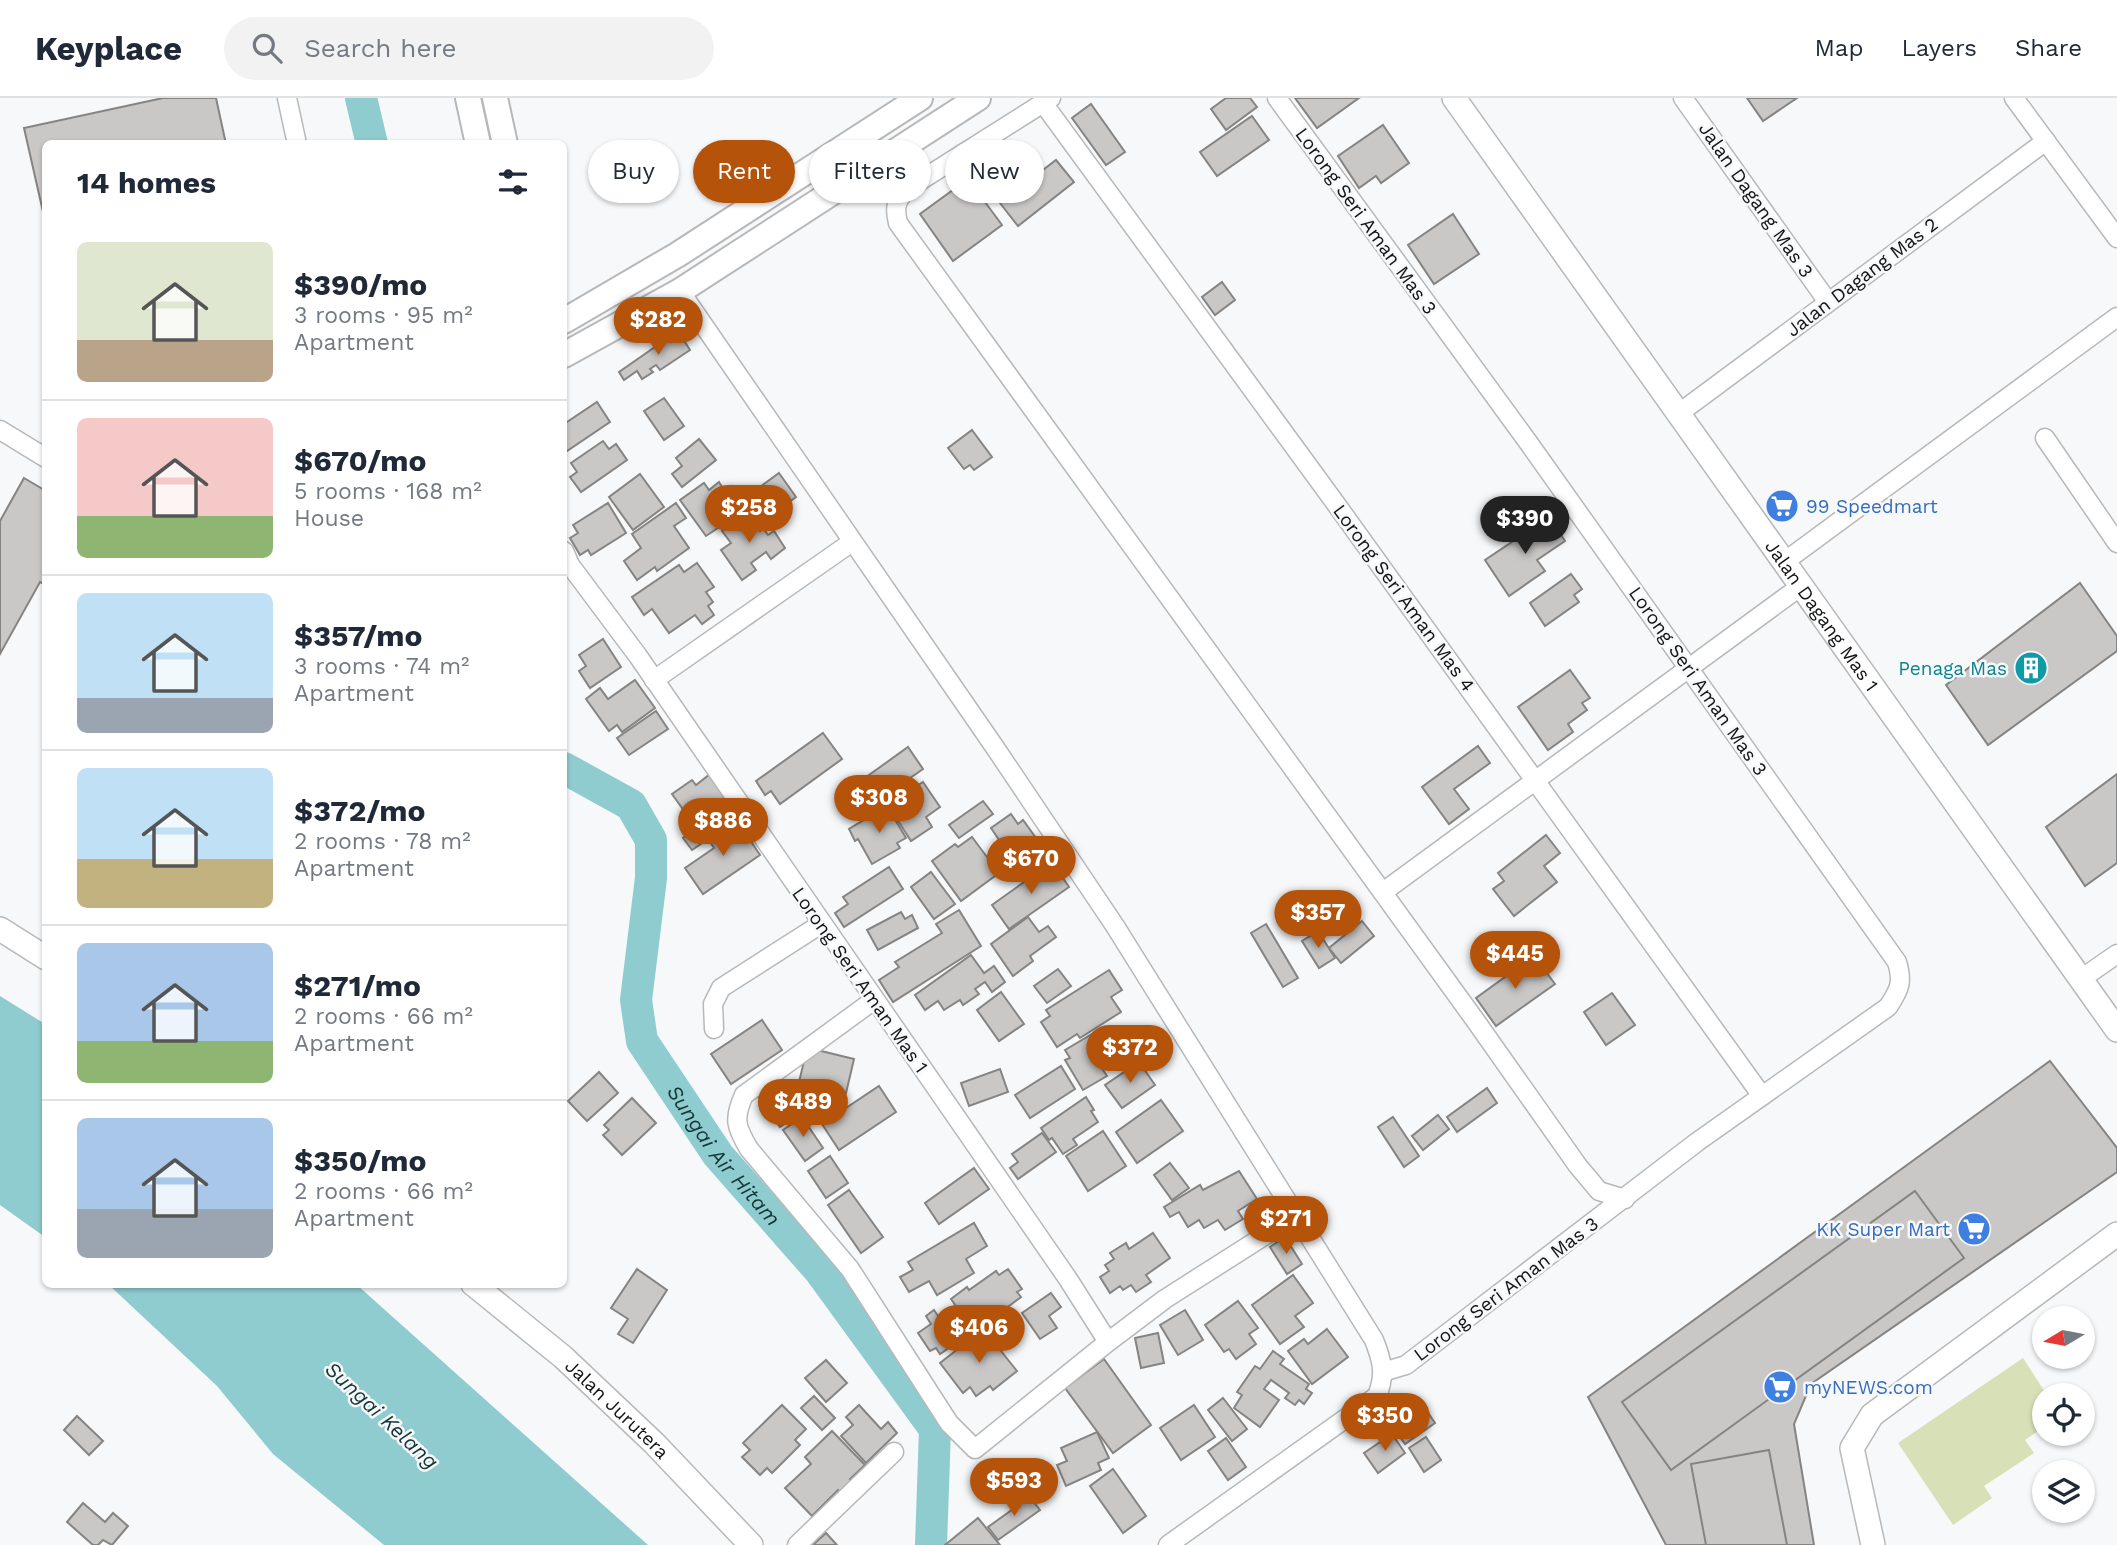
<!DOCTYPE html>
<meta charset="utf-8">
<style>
body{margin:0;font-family:"Work Sans",sans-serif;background:#f2f2f3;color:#1f2937;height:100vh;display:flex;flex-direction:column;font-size:26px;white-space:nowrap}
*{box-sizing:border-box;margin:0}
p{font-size:23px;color:#747a83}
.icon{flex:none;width:38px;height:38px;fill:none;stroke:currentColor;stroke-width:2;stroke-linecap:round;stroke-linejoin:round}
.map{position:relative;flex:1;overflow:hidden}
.sheet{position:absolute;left:42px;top:42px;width:525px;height:1148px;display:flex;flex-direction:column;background:#fff;border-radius:10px;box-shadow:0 2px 5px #0004}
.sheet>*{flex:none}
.hud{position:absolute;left:588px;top:42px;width:665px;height:63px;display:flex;gap:14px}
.needle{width:46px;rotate:260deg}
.tools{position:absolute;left:2032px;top:1208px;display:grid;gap:14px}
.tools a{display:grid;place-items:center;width:63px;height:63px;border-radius:50%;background:#fff;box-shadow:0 2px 5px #0004;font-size:35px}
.price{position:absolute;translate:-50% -60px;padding:0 16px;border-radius:24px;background:#b45309;color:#fff;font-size:23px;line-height:46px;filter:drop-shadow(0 2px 4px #0008)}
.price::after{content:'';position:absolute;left:50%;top:42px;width:21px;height:16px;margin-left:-10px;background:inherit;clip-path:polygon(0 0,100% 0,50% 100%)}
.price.on{background:#222;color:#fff}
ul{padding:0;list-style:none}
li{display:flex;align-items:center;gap:21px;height:175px;padding:0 35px}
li+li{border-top:2px solid #e0e1e3}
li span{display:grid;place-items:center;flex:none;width:196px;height:140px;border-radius:10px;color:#555}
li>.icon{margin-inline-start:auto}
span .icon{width:84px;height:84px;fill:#fffc;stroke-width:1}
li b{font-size:30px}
h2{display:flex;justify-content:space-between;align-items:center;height:84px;padding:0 35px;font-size:30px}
.pill{padding:0 24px;border-radius:32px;background:#fff;box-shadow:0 2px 5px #0004;font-size:24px;line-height:63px}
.pill.on{background:#b45309;color:#fff}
header{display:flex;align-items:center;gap:42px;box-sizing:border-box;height:98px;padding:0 35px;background:#fff;border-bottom:2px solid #e0e1e3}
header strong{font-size:33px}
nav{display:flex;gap:38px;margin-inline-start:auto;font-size:24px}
.search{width:490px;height:63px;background:#f2f2f3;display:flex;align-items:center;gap:18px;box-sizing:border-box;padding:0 24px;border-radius:38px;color:#747a83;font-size:26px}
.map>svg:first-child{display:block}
.green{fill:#d7e0b7}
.water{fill:#8eccd0}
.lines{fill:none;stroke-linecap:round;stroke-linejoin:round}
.river{stroke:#8eccd0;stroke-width:32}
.building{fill:#cac8c7;stroke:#858482;stroke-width:2}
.minor-casing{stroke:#b7b8b9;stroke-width:21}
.tertiary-casing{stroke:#b7b8b9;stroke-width:26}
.secondary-casing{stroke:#b7b8b9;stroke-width:28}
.minor{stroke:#fff;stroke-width:18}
.tertiary{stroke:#fff;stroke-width:23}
.secondary{stroke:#fff;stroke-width:24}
.labels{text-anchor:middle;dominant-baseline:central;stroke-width:5;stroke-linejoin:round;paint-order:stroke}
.street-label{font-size:19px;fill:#121313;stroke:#f6f8f9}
.shop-label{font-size:19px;fill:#366cbe;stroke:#f6f8f9;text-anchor:start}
.culture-label{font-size:19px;fill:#0d838f;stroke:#f6f8f9;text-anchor:end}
.water-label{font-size:21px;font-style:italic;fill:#153537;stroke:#f6f8f9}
</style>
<header>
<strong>Keyplace</strong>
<div class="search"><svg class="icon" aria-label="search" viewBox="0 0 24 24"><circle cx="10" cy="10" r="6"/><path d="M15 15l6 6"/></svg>Search here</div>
<nav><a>Map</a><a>Layers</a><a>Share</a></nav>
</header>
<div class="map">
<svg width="2117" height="1447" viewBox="0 0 2117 1447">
<rect width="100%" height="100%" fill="#f6f8f9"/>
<path class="green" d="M2023,1260L2047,1297H2044V1329L2025,1342L2034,1355L1984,1388L1992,1400L1953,1427L1898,1345Z"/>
<g class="water">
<path d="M0,898L45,926V1139L0,1107Z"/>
<path d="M109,1187H357L648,1447H384L273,1356L217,1288Z"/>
</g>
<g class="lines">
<g class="river">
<path d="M361,0L372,46"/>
<path id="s1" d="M564,670L631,707L651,742V780L636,902L642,943L718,1057L820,1173L935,1331L931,1447"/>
</g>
</g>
<g class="building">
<path d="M163,0H216L226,46H46V127L24,30Z"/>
<path d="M1226,0H1250L1257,9L1226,32L1211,11Z"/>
<path d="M1295,0H1359L1317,30Z"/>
<path d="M1747,0H1797L1763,23Z"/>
<path d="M1091,6L1125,54L1106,67L1072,20Z"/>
<path d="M1252,18L1269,42L1217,78L1200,54Z"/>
<path d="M1383,27L1409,65L1381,85L1376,78L1359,90L1338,58Z"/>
<path d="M1056,62L1074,84L1018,128L1000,105Z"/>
<path d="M968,81L1002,127L953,163L920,116Z"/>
<path d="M1453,116L1479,156L1434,186L1408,147Z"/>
<path d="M1222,184L1235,202L1215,217L1202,199Z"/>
<path d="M678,233L690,252L660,272L656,267L650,271L653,274L642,281L637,273L624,282L619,274Z"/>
<path d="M664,300L684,328L664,342L644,313Z"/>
<path d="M597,304L610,324L564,355V326Z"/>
<path d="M972,332L992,359L974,372L970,367L964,371L948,350Z"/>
<path d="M699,341L716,362L682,389L672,376L682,368L676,360Z"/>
<path d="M603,343L609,351L616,346L627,362L581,394L570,379L577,374L571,365Z"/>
<path d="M779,375L796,399L773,416L756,392Z"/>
<path d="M640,376L664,409L633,432L609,399Z"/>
<path d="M24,380L46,393V487L40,484L0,556V423Z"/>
<path d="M719,384L725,394L732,388L744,405L736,410L740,415L706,438L680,402L704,385L709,392Z"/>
<path d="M608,405L626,435L591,457L588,452L580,457L570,440L578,435L573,427Z"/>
<path d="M676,405L686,420L674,428L689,450L657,473L655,469L637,482L624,463L641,450L632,436Z"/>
<path d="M747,415L760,433L763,430L768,437L774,433L785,450L771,461L766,454L751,465L756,472L742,482L721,452L731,445L722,433Z"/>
<path d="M1549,419L1565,443L1537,462L1545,473L1509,498L1485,462Z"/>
<path d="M697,465L714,489L706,494L713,504L708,508L714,517L702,526L695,517L669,535L652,511L644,517L632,499L679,467L684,474Z"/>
<path d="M1571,476L1582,491L1574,497L1579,504L1545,528L1530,505Z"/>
<path d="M2080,485L2117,538V553L1988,647L1946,587Z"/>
<path d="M603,541L621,569L590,590L579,573L586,568L579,557Z"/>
<path d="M1570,572L1590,600L1582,605L1587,612L1568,626L1573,634L1548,652L1518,609Z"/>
<path d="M635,582L655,610L622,634L617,627L609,633L586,601L600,590L608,601Z"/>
<path d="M656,613L668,631L629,657L617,640Z"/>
<path d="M823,635L842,661L780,706L771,693L765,697L756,683Z"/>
<path d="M1478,648L1490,665L1454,691L1469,711L1449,726L1422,689Z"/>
<path d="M908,649L923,671L884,698L869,677Z"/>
<path d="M710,676L735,713L717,725L722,732L692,752L683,740L690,734L681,721L687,717L672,696L692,682L696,687Z"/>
<path d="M2117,676V765L2085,788L2046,729Z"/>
<path d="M923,684L940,709L926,719L932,729L911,743L888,707Z"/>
<path d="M983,703L993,716L959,740L949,727Z"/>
<path d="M887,708L906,740L897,745L900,750L872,766L858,741L855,743L849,731Z"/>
<path d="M1011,716L1018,726L1023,722L1036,740L1031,744L1034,750L1014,764L991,730Z"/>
<path d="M730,726L736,735L742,730L760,757L703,796L685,770L714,750L708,741Z"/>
<path d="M1546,737L1560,755L1544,768L1557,784L1514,818L1493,791L1504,783L1498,775Z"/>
<path d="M972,739L999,775L961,803L932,763L955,746L958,749Z"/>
<path d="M1052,764L1069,789L1009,831L992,807Z"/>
<path d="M889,769L903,791L844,829L835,815L848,806L843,799Z"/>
<path d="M931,774L955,806L934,821L911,789Z"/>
<path d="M959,812L981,848L893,904L879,882L899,869L895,864L942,835L936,826Z"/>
<path d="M901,814L905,821L912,817L918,830L878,852L867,832Z"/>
<path d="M1028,819L1039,834L1048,828L1056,839L1030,858L1033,863L1013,878L991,846Z"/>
<path d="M1362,823L1374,838L1341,865L1329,850Z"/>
<path d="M1266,826L1298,880L1283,889L1251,835Z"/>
<path d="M1318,833L1335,860L1319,870L1302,843Z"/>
<path d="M971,857L984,875L994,868L1005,884L992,894L985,884L975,891L979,896L963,907L960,902L944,912L938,903L925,912L915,897Z"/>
<path d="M1534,858L1555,886L1496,928L1476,900Z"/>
<path d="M1058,871L1071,888L1047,905L1034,888Z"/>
<path d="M1109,872L1122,892L1111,899L1121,914L1080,940L1077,936L1057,949L1041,924L1050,918L1046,912Z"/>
<path d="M1001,894L1024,926L999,943L977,912Z"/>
<path d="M1612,895L1635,927L1606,947L1584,914Z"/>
<path d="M762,922L782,952L731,986L711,956Z"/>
<path d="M1104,929L1108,936L1117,931L1132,955L1103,972L1107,978L1083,992L1065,962L1070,960L1065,952Z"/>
<path d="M817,952L854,961L846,995L835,993L833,1005L825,1003L824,1008L795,1001L805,959Z"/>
<path d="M2050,963L2117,1050V1074L1811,1286L1794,1326L1814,1447H1666L1588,1299Z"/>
<path d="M1139,964L1155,987L1122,1010L1105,987Z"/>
<path d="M1061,968L1075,991L1030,1020L1015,997Z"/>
<path d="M1000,971L1008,994L969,1008L961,985Z"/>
<path d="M599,974L618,995L587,1023L568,1003Z"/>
<path d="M776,982L799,1016L780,1029L756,995Z"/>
<path d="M879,988L896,1014L839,1052L822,1026Z"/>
<path d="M1487,990L1497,1005L1457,1034L1447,1019Z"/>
<path d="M1086,999L1094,1012L1091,1013L1098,1024L1073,1041L1077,1047L1063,1056L1052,1040L1049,1042L1041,1030Z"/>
<path d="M632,1000L656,1025L622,1057L603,1037L609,1032L604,1027Z"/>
<path d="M1161,1002L1183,1033L1137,1065L1116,1034Z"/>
<path d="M1438,1017L1449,1031L1423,1052L1412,1038Z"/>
<path d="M802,1019L823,1050L805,1063L783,1032Z"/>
<path d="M1393,1019L1419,1058L1404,1069L1378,1029Z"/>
<path d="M1103,1033L1126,1068L1088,1093L1066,1058Z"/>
<path d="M1042,1035L1056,1054L1018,1081L1010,1070L1018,1064L1012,1056Z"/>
<path d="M830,1058L848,1085L826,1100L808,1073Z"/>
<path d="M1170,1065L1189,1090L1172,1102L1154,1077Z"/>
<path d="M974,1070L989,1091L939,1126L925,1105Z"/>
<path d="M1239,1073L1257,1101L1238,1113L1243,1121L1225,1132L1218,1122L1204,1130L1199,1122L1188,1129L1179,1114L1170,1119L1164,1109L1200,1087L1203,1092Z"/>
<path d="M849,1092L883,1139L861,1155L828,1107Z"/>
<path d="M1915,1093L1964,1160L1671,1372L1622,1304Z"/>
<path d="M974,1125L987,1148L966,1161L974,1175L937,1197L929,1183L909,1194L900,1179L913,1172L908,1164Z"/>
<path d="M1153,1135L1170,1160L1146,1177L1151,1184L1136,1194L1131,1187L1123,1192L1120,1188L1110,1195L1100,1179L1109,1173L1105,1167L1114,1161L1110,1155L1126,1145L1129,1151Z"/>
<path d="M1285,1139L1302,1166L1287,1176L1270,1149Z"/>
<path d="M637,1171L667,1192L633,1245L618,1236L628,1221L611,1210Z"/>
<path d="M1008,1171L1022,1191L1017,1194L1021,1199L974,1234L951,1201L967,1189L969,1192L996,1173L999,1177Z"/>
<path d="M1293,1177L1313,1205L1295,1218L1304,1229L1280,1246L1252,1207Z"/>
<path d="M1051,1195L1061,1209L1049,1218L1057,1230L1040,1241L1022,1215Z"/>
<path d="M1238,1203L1258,1230L1249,1236L1256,1246L1236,1261L1229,1251L1224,1254L1205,1227Z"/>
<path d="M934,1212L956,1245L940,1256L936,1250L930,1253L918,1235L931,1226L926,1218Z"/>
<path d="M1185,1212L1203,1242L1178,1257L1160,1227Z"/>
<path d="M1327,1231L1348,1259L1312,1286L1288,1253L1304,1241L1308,1246Z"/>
<path d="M985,1233L1017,1273L993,1292L990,1288L976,1298L970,1289L963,1295L940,1265L976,1237L977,1239Z"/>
<path d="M1158,1235L1164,1265L1141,1270L1135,1240Z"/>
<path d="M1273,1253L1284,1261L1280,1266L1309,1286L1306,1291L1312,1295L1304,1306L1299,1302L1295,1307L1285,1300L1289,1295L1271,1282L1264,1291L1279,1302L1260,1329L1234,1310L1242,1297L1237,1294L1255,1268L1260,1271Z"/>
<path d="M1104,1261L1151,1327L1113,1355L1065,1290Z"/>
<path d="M826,1262L847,1285L826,1304L805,1280Z"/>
<path d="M814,1298L835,1320L822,1332L801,1310Z"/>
<path d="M1223,1300L1247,1331L1232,1343L1208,1312Z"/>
<path d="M782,1307L806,1331L795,1342L800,1347L772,1375L767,1370L760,1377L742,1359L750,1352L743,1345Z"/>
<path d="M859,1307L881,1331L888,1324L897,1335L866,1365L841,1338L853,1327L846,1319Z"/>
<path d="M1194,1307L1215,1339L1181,1362L1160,1330Z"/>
<path d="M1423,1307L1435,1325L1405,1346L1396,1333L1411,1323L1407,1318Z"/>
<path d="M77,1318L103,1343L89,1357L64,1332Z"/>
<path d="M832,1333L865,1367L850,1381L855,1387L843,1398L838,1392L812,1418L785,1390L811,1366L805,1359Z"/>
<path d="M1097,1334L1109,1360L1098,1365L1101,1372L1066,1388L1057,1367L1067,1363L1061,1350Z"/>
<path d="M1392,1336L1405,1355L1378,1375L1364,1355Z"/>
<path d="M1426,1339L1441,1362L1424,1374L1409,1350Z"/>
<path d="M1226,1340L1246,1369L1228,1382L1208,1353Z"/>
<path d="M1769,1352L1787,1447H1706L1691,1366Z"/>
<path d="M1113,1371L1146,1418L1123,1435L1090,1388Z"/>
<path d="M1030,1399L1040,1412L998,1442L988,1429Z"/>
<path d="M83,1405L105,1424L113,1415L128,1428L112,1447L103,1442L98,1447H93L67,1424Z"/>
<path d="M978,1420L1000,1447H945Z"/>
<path d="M826,1435L837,1447H813Z"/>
</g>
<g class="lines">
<defs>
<g id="minor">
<path d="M287,0L297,46"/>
<path d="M1051,0L907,91C896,103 894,109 898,125L1475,922L1578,1068L1599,1093L1625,1101"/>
<path d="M1277,0L1528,344L1897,864C1903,884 1900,891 1888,909L1697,1044L1406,1267L1383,1274"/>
<path d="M1683,0L1828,204"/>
<path d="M2014,0L2117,140"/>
<path d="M1043,5L1336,406L1762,998"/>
<path d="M680,193L996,651L1115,828L1374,1242C1382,1262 1386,1276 1377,1298L1168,1447"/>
<path d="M1678,316L2046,43"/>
<path d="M0,332L46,360"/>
<path d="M2045,340L2117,445"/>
<path d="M564,453L570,467L638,558L1068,1181L1108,1244"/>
<path d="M1784,464L2117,219"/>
<path d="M654,582L852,444"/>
<path d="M1383,794L1801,488"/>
<path d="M2081,881L2117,856"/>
<path d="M874,902L744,997C733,1021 736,1029 749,1051L850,1171L949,1325L975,1351L1108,1244L1165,1201L1297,1117"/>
<path d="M714,931L713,906L721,890L821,826"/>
<path d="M797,1447L894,1354"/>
</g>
<g id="tertiary">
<path id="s2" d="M1454,0L2117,932"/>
<path d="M0,831L46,860"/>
<path id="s3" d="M473,1186L563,1259L654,1345L751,1447"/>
<path d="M1873,1447L1852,1350L1872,1317L2117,1136"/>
</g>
<g id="secondary">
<path d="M468,0L478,46"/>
<path d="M495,0L505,46"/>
<path d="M564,223L677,157L920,0"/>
<path d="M564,257L680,193L978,0"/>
</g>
</defs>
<use href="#minor" class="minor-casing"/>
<use href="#tertiary" class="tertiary-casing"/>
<use href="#secondary" class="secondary-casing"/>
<use href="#minor" class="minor"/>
<use href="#tertiary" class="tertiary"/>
<use href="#secondary" class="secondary"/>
</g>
<defs>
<symbol id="supermarket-disc" viewBox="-11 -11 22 22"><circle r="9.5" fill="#3f7fe0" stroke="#f6f8f9"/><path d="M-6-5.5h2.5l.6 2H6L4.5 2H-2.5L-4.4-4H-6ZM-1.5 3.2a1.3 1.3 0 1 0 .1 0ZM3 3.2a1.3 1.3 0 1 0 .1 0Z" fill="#fff"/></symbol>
<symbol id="building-disc" viewBox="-11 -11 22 22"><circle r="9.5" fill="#0f9aa8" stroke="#f6f8f9"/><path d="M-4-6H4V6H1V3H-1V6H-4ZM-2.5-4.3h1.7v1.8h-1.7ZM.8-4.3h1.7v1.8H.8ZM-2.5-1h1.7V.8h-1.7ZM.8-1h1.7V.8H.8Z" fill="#fff"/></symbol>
</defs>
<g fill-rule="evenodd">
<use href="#supermarket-disc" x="1763" y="389" width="38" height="38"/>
<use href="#building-disc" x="2012" y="551" width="38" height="38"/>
<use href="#supermarket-disc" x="1955" y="1112" width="38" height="38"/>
<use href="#supermarket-disc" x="1761" y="1270" width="38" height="38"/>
</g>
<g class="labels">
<g class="street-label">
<text transform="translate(1756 102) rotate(55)">Jalan Dagang Mas 3</text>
<text transform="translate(1366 123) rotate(54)">Lorong Seri Aman Mas 3</text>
<text transform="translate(1862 179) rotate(-37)">Jalan Dagang Mas 2</text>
<text transform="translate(1404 500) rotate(54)">Lorong Seri Aman Mas 4</text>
<text stroke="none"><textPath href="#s2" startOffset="635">Jalan Dagang Mas 1</textPath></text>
<text transform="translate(1698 583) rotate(55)">Lorong Seri Aman Mas 3</text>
<text transform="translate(860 882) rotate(55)">Lorong Seri Aman Mas 1</text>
<text transform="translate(1506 1191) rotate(-37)">Lorong Seri Aman Mas 3</text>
<text stroke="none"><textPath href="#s3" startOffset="191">Jalan Jurutera</textPath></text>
</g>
<g class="shop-label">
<text x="1806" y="408">99 Speedmart</text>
<text x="1950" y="1131" text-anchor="end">KK Super Mart</text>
<text x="1804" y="1289">myNEWS.com</text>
</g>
<g class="culture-label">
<text x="2007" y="570">Penaga Mas</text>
</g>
<g class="water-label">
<text stroke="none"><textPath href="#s1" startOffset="460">Sungai Air Hitam</textPath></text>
<text transform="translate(382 1317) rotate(43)">Sungai Kelang</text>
</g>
</g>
</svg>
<div class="tools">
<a><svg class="needle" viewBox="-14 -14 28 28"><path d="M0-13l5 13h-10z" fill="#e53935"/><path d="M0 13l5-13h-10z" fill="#747a83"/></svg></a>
<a><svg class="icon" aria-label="locate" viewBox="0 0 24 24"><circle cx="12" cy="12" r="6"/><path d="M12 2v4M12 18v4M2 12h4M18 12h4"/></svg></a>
<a><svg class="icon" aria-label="layers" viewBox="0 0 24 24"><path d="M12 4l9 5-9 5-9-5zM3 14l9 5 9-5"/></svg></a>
</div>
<b class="price" style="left:658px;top:259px">$282</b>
<b class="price" style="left:749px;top:447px">$258</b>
<b class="price on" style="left:1525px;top:458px">$390</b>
<b class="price" style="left:879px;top:737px">$308</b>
<b class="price" style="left:723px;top:760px">$886</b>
<b class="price" style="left:1031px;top:798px">$670</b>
<b class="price" style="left:1318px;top:852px">$357</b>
<b class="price" style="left:1515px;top:893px">$445</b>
<b class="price" style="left:1130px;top:987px">$372</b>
<b class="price" style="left:803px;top:1041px">$489</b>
<b class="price" style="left:1286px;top:1158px">$271</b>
<b class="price" style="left:979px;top:1267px">$406</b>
<b class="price" style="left:1385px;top:1355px">$350</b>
<b class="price" style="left:1014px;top:1420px">$593</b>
<div class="hud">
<a class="pill">Buy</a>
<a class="pill on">Rent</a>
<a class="pill">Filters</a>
<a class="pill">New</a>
</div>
<section class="sheet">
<h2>14 homes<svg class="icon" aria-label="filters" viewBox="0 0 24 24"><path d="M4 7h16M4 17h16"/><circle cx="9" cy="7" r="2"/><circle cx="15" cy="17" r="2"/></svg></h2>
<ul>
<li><span style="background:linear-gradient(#dfe7d0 70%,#b9a48a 0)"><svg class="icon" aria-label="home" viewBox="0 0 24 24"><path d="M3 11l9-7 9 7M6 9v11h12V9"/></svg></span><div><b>$390/mo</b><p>3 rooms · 95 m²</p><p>Apartment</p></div></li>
<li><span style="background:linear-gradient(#f6c9c9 70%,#8fb573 0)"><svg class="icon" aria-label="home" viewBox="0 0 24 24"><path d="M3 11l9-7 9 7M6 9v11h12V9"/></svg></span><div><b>$670/mo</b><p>5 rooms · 168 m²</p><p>House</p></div></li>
<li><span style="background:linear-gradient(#bfe0f5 75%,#9aa5b1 0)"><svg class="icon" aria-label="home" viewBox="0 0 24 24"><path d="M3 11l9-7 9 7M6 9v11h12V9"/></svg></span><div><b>$357/mo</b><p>3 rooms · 74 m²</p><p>Apartment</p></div></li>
<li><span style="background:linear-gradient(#bfe0f5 65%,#c2b280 0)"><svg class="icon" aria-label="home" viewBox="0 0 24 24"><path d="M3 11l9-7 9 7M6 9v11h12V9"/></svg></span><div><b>$372/mo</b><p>2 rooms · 78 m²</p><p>Apartment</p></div></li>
<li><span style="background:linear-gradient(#a9c7e8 70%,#8fb573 0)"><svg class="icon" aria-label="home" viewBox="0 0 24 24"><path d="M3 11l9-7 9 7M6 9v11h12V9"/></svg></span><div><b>$271/mo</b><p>2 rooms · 66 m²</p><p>Apartment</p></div></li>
<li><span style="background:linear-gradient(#a9c7e8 65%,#9aa5b1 0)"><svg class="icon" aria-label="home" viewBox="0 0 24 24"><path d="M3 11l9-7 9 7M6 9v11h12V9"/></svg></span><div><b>$350/mo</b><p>2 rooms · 66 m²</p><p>Apartment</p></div></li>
</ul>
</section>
</div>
